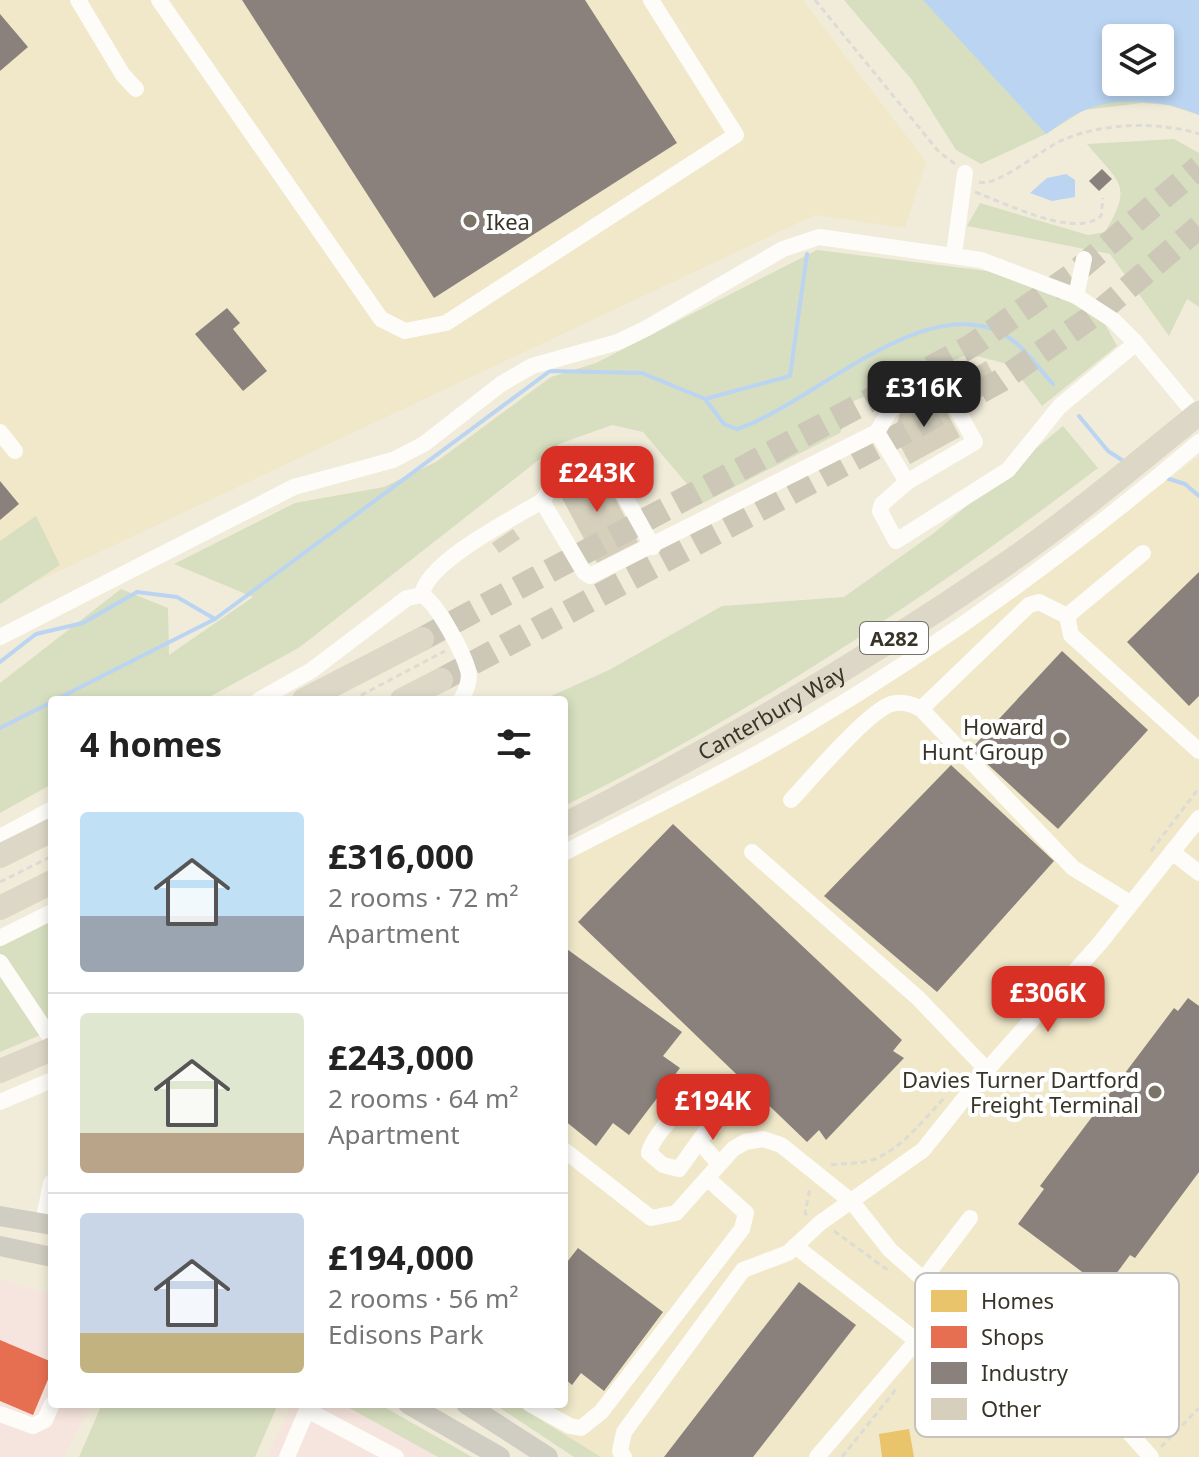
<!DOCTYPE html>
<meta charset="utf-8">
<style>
body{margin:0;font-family:"Noto Sans",sans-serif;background:#f6f6f6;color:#222;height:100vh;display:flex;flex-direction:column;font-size:30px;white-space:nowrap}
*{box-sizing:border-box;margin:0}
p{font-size:26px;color:#767676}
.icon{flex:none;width:44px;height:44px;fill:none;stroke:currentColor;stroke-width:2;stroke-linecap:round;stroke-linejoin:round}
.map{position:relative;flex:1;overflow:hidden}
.drawer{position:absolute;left:48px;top:696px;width:520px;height:712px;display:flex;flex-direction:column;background:#fff;border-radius:8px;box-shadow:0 4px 12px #0003}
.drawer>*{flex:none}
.fabs{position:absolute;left:1102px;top:24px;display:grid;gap:16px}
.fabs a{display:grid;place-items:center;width:72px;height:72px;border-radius:8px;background:#fff;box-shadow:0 4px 12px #0003;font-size:40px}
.price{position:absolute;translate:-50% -68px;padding:0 18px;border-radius:16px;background:#d93025;color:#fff;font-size:26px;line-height:52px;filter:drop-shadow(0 2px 4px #0008)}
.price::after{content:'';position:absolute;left:50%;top:48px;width:24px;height:18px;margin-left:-12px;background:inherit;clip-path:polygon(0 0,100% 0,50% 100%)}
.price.on{background:#222;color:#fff}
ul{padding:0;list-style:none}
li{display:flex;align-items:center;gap:24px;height:200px;padding:0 32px}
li+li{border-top:2px solid #e0e0e0}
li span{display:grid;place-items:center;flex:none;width:224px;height:160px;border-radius:8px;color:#555}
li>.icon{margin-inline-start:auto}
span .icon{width:96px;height:96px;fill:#fffc;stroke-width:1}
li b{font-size:34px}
h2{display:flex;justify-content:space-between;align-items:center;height:96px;padding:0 32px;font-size:34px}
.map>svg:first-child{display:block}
.commercial{fill:#f6e5de}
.built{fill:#f0e8c9}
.green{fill:#d7dfc0;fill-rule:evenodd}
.water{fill:#bad4f2;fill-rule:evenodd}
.homes{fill:#e9c46a}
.shops{fill:#e76f51}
.industry{fill:#8a817c}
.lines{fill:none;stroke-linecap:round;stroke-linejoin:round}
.stream{stroke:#bad4f2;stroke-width:4}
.building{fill:#d5cfbb}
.highway-tunnel{stroke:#ccc7b6;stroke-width:24;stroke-dasharray:24 12;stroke-linecap:butt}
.path{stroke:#dddbd5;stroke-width:3;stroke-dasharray:6 4;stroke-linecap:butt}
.minor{stroke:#fdfcf9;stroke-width:16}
.major{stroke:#d0cdc2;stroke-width:20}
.highway{stroke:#dcd7c6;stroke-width:24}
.poi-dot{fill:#797466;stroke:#fff;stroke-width:3}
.labels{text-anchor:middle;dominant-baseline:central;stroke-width:8;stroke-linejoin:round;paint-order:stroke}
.shield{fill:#fff;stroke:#747168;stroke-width:2}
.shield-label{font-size:20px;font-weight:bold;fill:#383427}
.poi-label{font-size:22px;fill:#383427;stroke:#fff;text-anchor:end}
.street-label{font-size:22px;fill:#383427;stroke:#fff}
.key{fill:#fff;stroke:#c3c2be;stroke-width:2}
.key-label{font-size:22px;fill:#383427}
</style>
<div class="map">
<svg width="1199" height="1457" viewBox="0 0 1199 1457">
<rect width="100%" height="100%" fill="#f1ecda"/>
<g class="commercial">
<path d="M0,1279L52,1294V1404H91L64,1457H0Z"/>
<path d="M292,1404H342L438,1457H267Z"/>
</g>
<g class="built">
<path d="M0,0H803L926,162L905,228L815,215L0,599Z"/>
<path d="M1199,456V1457H601L515,1404H564V860L1020,590Z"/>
</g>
<g class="green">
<path d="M844,0H1199V115L1168,105L1142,103L1084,110L1046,134L981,164L956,150L912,80ZM1116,38H1160V82H1116Z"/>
<path d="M1174,139L1199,153V307L1187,299L1169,336L1110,254L967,226L980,203L1088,235L1105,232C1134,184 1119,183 1087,144Z"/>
<path d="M817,250L987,271L1058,293L1105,324L1117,346L1042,406L1011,365L969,354L854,401L840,433L703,503L643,432L612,425L559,444L300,647L204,700H52V784L0,813V683L121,589L168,608L169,655L253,597L174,564L295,503L384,487L436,462L551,377L596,363Z"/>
<path d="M1063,426L1098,468C930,596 754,713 564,806V700H542L609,670L722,606L844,597L934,533Z"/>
<path d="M36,516L60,565L0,604V541Z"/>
<path d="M52,913V1030L0,1052V939Z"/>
<path d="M102,1404H278L255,1457H79Z"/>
<path d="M342,1404H379L472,1457H438Z"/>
<path d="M494,1404H515L601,1457H574Z"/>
</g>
<g class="water">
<path d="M923,0H1199V115C1168,100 1115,96 1083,111C1070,116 1058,126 1046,134ZM1116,38H1160V82H1116Z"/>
<path d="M1066,174L1075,180V197L1052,201L1030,193L1047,178Z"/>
</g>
<path class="homes" d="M909,1429L914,1457H882L879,1434Z"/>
<path class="shops" d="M0,1340L52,1362V1370L33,1415L0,1401Z"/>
<g class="industry">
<path d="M242,0H585L677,143L434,298Z"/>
<path d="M0,14L28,47L0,71Z"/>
<path d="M1102,169L1112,179L1099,191L1089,181Z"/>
<path d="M227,308L240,323L233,329L267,371L243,391L195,334Z"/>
<path d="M0,481L19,504L0,520Z"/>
<path d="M1199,572V696L1189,706L1127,642Z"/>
<path d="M1062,651L1148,730L1058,829L971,749Z"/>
<path d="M951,765L1054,861L937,992L824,896Z"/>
<path d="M673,824L902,1040L893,1051L904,1058L826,1140L819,1130L807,1142L578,922Z"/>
<path d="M564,947L682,1032L663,1056L680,1068L629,1135L613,1123L596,1146L564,1120Z"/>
<path d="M1188,998L1199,1006V1172L1135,1258L1130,1255L1105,1289L1018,1224L1044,1189L1040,1186L1174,1008L1178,1011Z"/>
<path d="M578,1248L663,1312L604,1391L581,1373L572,1385L564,1378V1266Z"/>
<path d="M799,1282L856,1325L753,1457H664Z"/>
</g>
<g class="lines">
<g class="stream">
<path d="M705,399L790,376L807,254"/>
<path d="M1079,416L1108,451L1125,462"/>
<path d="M1163,477L1185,484L1199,496"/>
<path d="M0,662L36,634L83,623L137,592L177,597L215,619"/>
<path d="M55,700L215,619L550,371L642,373L705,399L724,424L737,429C811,406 931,282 1011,339C1027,350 1040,370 1053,384"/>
<path d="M0,728L52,702"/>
</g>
</g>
<g class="building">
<path d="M986,361L1000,387L981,397L967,372Z"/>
<path d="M923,399L942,403L960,437L910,464L892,430L896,427L901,410Z"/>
<path d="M598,465L638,542L597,563L556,487Z"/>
<path d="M513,529L520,539L499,553L492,543Z"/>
</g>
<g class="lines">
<g class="highway-tunnel">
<path d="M422,639L971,346L1072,275L1199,167"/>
<path d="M441,680L1000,381L1104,308L1199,227"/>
</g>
<g class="path">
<path d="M815,0L939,152L955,164"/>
<path d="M979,182C998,188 1043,147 1065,139C1104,123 1159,121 1199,134"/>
<path d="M975,192C1006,203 1074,239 1101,216L1103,198"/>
<path d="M352,700L445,651"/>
<path d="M1151,851L1199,788"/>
<path d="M0,882L52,856"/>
<path d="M831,1165C843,1163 856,1164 869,1161C901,1151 923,1120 946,1096"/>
<path d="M807,1215L805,1213L810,1188"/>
<path d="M834,1231L889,1271"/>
<path d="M564,1382L571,1387"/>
<path d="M1161,1447L1199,1408"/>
<path d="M842,1457L897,1388"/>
</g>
<g class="minor">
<path d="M78,0L123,75L136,89"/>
<path d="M159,0L381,319L405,331L446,323L736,135L651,0"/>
<path d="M954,254L965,173"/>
<path d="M1076,296L1084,259"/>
<path d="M0,432L15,451"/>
<path d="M877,432L891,409L941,380L975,442L907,482"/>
<path d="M542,501C553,484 581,451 604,459L653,547"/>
<path d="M1143,553L1067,616L1071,635L1199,751"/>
<path d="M422,595C426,562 514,518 542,501L584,572L590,576L877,432L907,482L882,504L880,511L896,541L1008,470L1060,406L1136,343"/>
<path d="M0,637L294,487L393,460L424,444L501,384L532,366L618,342L647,328L783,249L819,237L981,260L1076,296L1113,320L1136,343L1199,419"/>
<path d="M259,700L312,670L407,598L422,595C437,603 463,652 468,670C471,680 466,691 461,700"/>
<path d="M921,709L1029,605L1039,602L1067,616"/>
<path d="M791,800C811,779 867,712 891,704C901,701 912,704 921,709L1073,868L1130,903"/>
<path d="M0,837L52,809"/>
<path d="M752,852L918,998L987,1070"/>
<path d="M1172,852L1199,873"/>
<path d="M564,853C644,811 728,772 805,726C944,643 1076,547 1199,442"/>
<path d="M0,938L52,912"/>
<path d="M0,962L52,1040"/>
<path d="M0,1102L52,1080"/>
<path d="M699,1141L723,1108L720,1100L704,1090C689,1095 652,1137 649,1153L663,1165L679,1169L699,1141L719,1164"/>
<path d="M564,1150L651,1218L676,1213L733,1149L745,1142L763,1139L781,1145L852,1202L890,1250L958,1310L1094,1393L1151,1457"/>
<path d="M43,1223L51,1183"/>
<path d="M795,1246L917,1341"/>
<path d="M923,1280L970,1218"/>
<path d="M992,1383L1013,1346"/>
<path d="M530,1404L570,1426L581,1428L601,1412L742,1229L746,1213L708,1179"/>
<path d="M0,1414L33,1426L45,1420L52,1404"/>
<path d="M287,1457L307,1410L396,1457"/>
<path d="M624,1457L620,1451L624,1432L743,1270L788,1253L820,1223L923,1150L987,1070L1100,943L1199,818"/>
<path d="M817,1457L937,1317L958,1310"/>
</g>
<g class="major">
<path d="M0,1216L52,1225"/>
<path d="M0,1246L52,1257"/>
<path d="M408,1404L500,1457"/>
<path d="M466,1404L548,1457"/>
</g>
<g class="highway">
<path d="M304,700L422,639"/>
<path d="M402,700L441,680"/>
<path id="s1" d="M564,825C716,748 862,663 1003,566C1071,519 1135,465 1199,413"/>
<path d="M0,856L52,830"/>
<path d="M0,908L52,882"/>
<path d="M0,1071L52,1049"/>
</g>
</g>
<g class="poi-dot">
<circle cx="470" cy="221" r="8"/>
<circle cx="1060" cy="739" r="8"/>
<circle cx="1155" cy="1092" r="8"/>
</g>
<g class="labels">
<rect class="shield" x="860" y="622" width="68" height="32" rx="6"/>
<g class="shield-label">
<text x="894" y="638">A282</text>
</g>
<g class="poi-label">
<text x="486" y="221" text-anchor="start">Ikea</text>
<text x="1044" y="726">Howard<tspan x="1044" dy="25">Hunt Group</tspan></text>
<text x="1139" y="1079">Davies Turner Dartford<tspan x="1139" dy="25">Freight Terminal</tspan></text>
</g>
<g class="street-label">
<text stroke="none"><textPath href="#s1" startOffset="236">Canterbury Way</textPath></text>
</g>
</g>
<rect x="915" y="1273" width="264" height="164" rx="12" class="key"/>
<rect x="931" y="1290" width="36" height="22" fill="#e9c46a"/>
<rect x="931" y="1326" width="36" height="22" fill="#e76f51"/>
<rect x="931" y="1362" width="36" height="22" fill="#8a817c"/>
<rect x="931" y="1398" width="36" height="22" fill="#d5cfbb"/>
<g class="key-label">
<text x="981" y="1309">Homes</text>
<text x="981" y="1345">Shops</text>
<text x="981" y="1381">Industry</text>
<text x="981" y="1417">Other</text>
</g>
</svg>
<div class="fabs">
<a><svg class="icon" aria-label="layers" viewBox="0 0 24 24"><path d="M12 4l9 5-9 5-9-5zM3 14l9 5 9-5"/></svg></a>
</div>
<b class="price on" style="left:924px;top:429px">£316K</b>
<b class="price" style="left:597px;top:514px">£243K</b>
<b class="price" style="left:1048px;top:1034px">£306K</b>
<b class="price" style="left:713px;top:1142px">£194K</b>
<section class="drawer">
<h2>4 homes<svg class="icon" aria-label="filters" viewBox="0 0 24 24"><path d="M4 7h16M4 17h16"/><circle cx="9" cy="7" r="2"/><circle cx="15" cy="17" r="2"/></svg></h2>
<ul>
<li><span style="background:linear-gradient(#bfe0f5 65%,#9aa5b1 0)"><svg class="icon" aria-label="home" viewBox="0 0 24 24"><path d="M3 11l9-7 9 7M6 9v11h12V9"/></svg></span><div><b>£316,000</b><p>2 rooms · 72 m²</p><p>Apartment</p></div></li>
<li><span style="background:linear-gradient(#dfe7d0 75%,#b9a48a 0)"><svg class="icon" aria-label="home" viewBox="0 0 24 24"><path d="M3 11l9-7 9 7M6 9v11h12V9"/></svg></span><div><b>£243,000</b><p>2 rooms · 64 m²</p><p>Apartment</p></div></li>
<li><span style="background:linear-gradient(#c9d6e8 75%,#c2b280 0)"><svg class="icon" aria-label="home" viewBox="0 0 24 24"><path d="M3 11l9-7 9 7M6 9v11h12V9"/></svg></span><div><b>£194,000</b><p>2 rooms · 56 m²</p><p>Edisons Park</p></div></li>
</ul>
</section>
</div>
